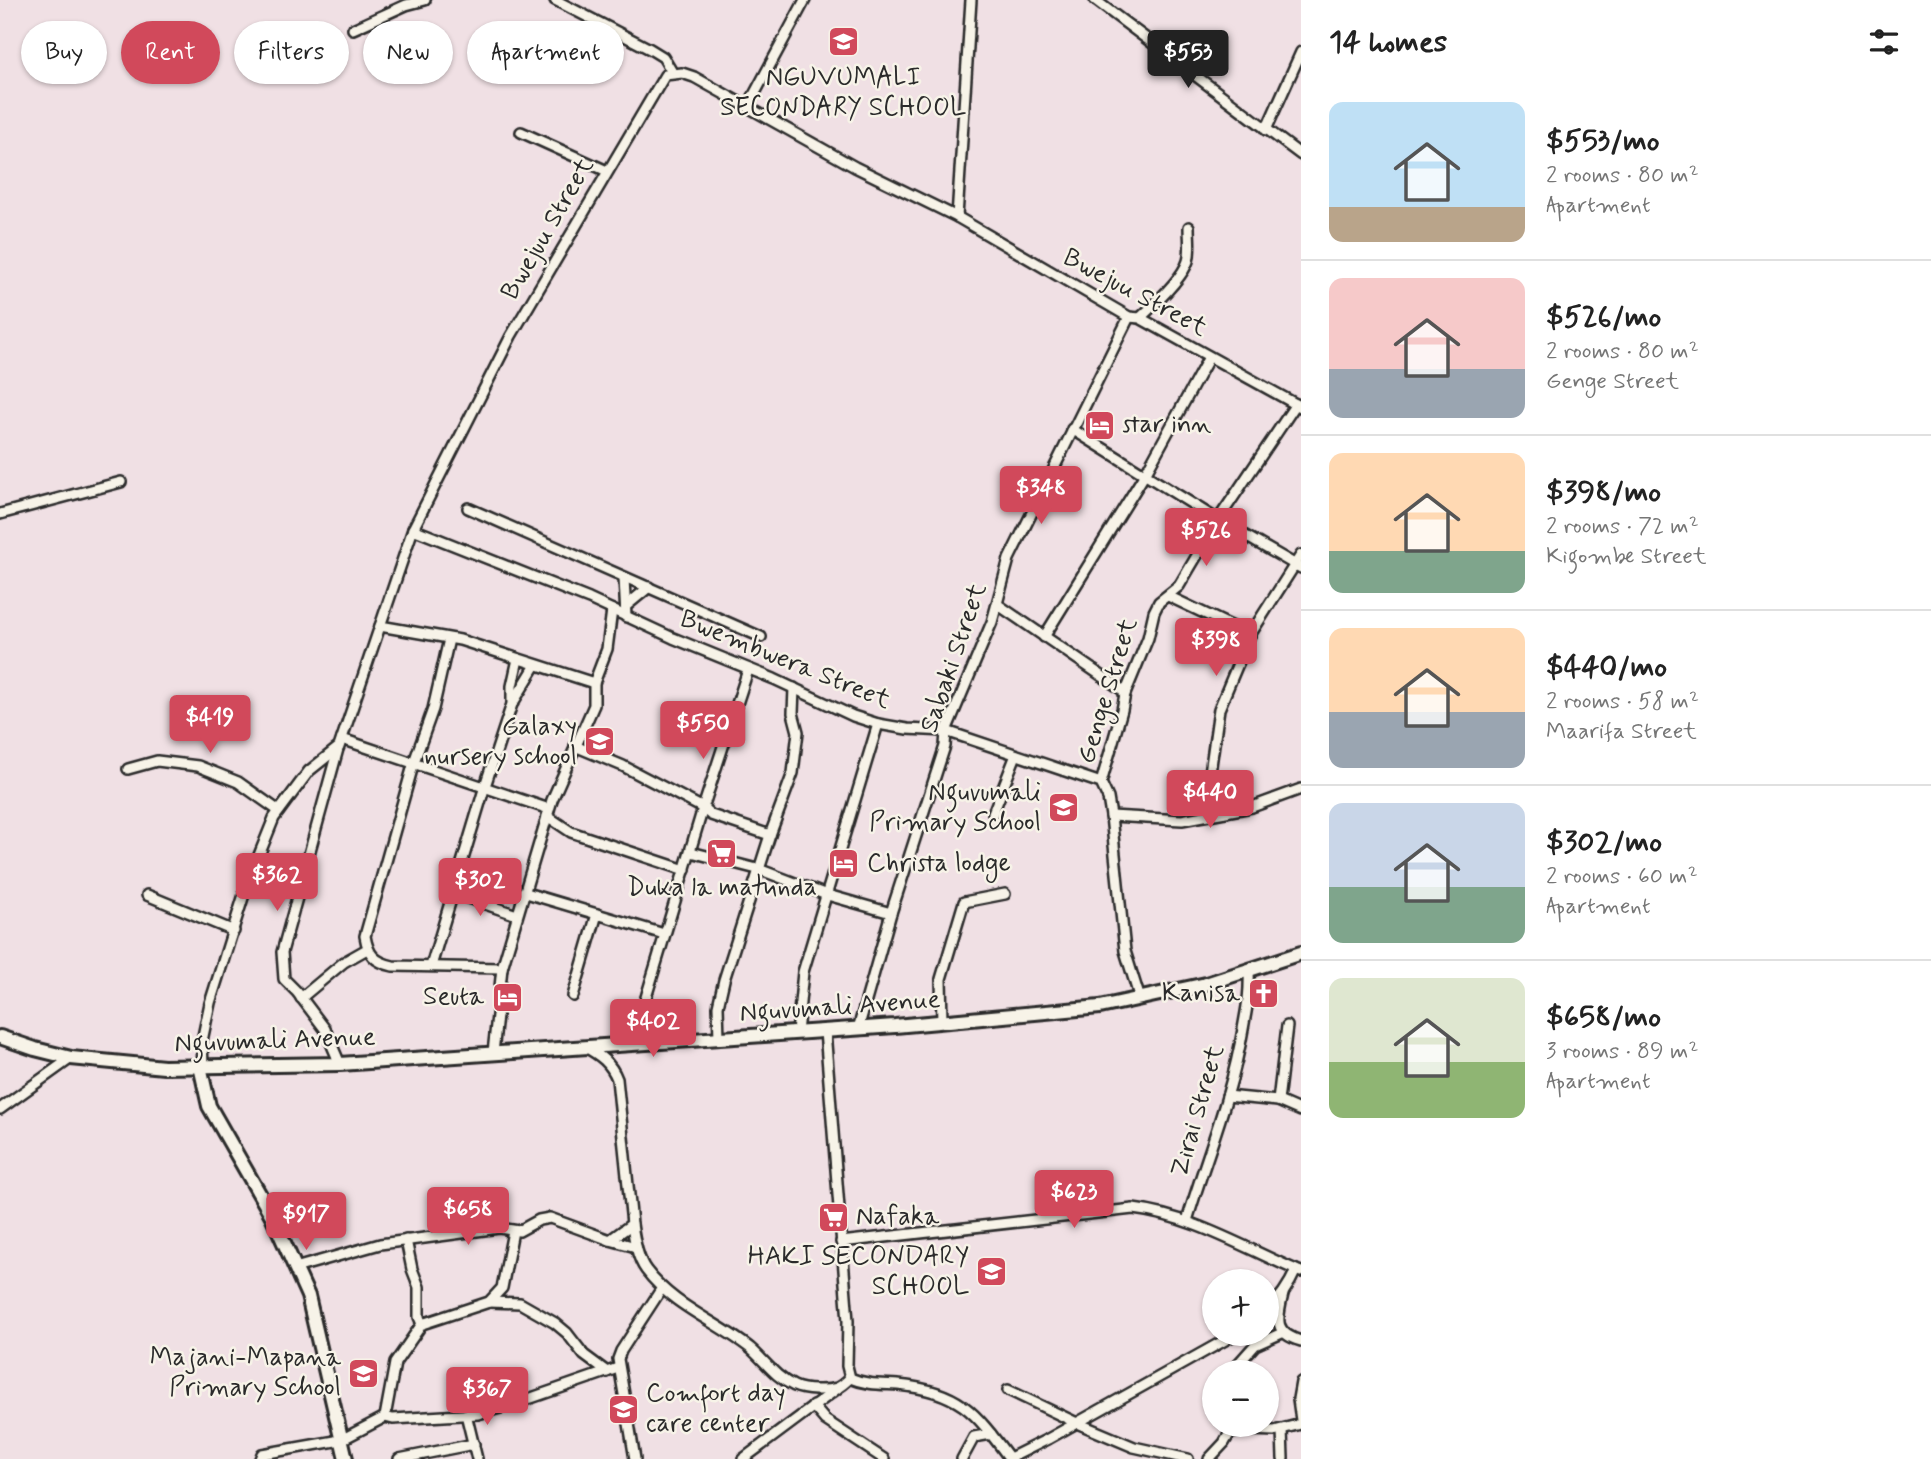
<!DOCTYPE html>
<meta charset="utf-8">
<style>
body{margin:0;font-family:Mynerve,sans-serif;background:#f2f2f2;color:#222;height:100vh;display:flex;flex-direction:column;font-size:26px;white-space:nowrap}
*{box-sizing:border-box;margin:0}
p{font-size:23px;color:#767676}
.icon{flex:none;width:38px;height:38px;fill:none;stroke:currentColor;stroke-width:2;stroke-linecap:round;stroke-linejoin:round}
.map{position:relative;flex:1;overflow:hidden}
.drawer{display:flex;flex-direction:column;background:#fff;width:630px}
.drawer>*{flex:none}
.guide{position:absolute;left:21px;top:21px;width:665px;height:63px;display:flex;gap:14px}
.buttons{position:absolute;left:1202px;top:1269px;display:grid;gap:14px}
.buttons a{display:grid;place-items:center;width:77px;height:77px;border-radius:50%;background:#fff;box-shadow:0 2px 5px #0004;font-size:35px}
.price{position:absolute;translate:-50% -60px;padding:0 16px;border-radius:7px;background:#d1495b;color:#fff;font-size:23px;line-height:46px;filter:drop-shadow(0 2px 4px #0008)}
.price::after{content:'';position:absolute;left:50%;top:42px;width:21px;height:16px;margin-left:-10px;background:inherit;clip-path:polygon(0 0,100% 0,50% 100%)}
.price.on{background:#222;color:#fff}
ul{padding:0;list-style:none}
li{display:flex;align-items:center;gap:21px;height:175px;padding:0 28px}
li+li{border-top:2px solid #e0e0e0}
li span{display:grid;place-items:center;flex:none;width:196px;height:140px;border-radius:14px;color:#555}
li>.icon{margin-inline-start:auto}
span .icon{width:84px;height:84px;fill:#fffc;stroke-width:1}
li b{font-size:30px}
h2{display:flex;justify-content:space-between;align-items:center;height:84px;padding:0 28px;font-size:30px}
.tag{padding:0 24px;border-radius:32px;background:#fff;box-shadow:0 2px 5px #0004;font-size:24px;line-height:63px}
.tag.on{background:#d1495b;color:#fff}
main{display:flex;flex:1;min-height:0}
.map>svg:first-child{display:block}
.lines{fill:none;stroke-linecap:round;stroke-linejoin:round}
.street-casing{stroke:#2b2b2b;stroke-width:14}
.secondary-casing{stroke:#2b2b2b;stroke-width:18}
.street{stroke:#f7f3e8;stroke-width:9}
.secondary{stroke:#f7f3e8;stroke-width:12}
.labels{text-anchor:middle;dominant-baseline:central;stroke-width:5;stroke-linejoin:round;paint-order:stroke}
.poi-label{font-size:26px;fill:#2b2b2b;stroke:#f7f3e8;text-anchor:end}
.street-label{font-size:26px;fill:#2b2b2b;stroke:#f7f3e8}
</style>
<main>
<div class="map">
<svg width="1301" height="1459" viewBox="0 0 1301 1459">
<rect width="100%" height="100%" fill="#f0e0e4"/>
<filter id="ink" filterUnits="userSpaceOnUse"><feTurbulence type="fractalNoise" baseFrequency=".0143" numOctaves="2"/><feDisplacementMap in="SourceGraphic" scale="14" xChannelSelector="R" yChannelSelector="G"/><feConvolveMatrix kernelMatrix="1 2 1 2 8 2 1 2 1" color-interpolation-filters="sRGB"/></filter>
<g filter="url(#ink)">
<g class="lines">
<defs>
<g id="street">
<path d="M555,0L650,49L663,57L672,72"/>
<path d="M1095,0L1301,155"/>
<path d="M353,29L406,5L425,0"/>
<path d="M748,106L805,0"/>
<path d="M1266,130L1301,52"/>
<path d="M521,132L607,171"/>
<path d="M957,217L971,0"/>
<path d="M1140,318C1153,306 1183,278 1188,261C1191,251 1189,238 1189,227"/>
<path d="M1072,429L1218,520L1301,568"/>
<path d="M468,508L761,637"/>
<path d="M0,514L121,482"/>
<path d="M413,529L589,599L673,638L774,679L853,716L878,724L907,729L946,731L1101,783L1108,798L1111,816L1125,951L1140,999"/>
<path d="M624,578L626,617"/>
<path d="M1168,596L1250,635"/>
<path d="M997,604L1121,689L1125,694"/>
<path d="M626,606L649,587"/>
<path d="M380,626L460,640L594,683"/>
<path d="M1044,637L1145,474L1209,357"/>
<path d="M449,639L433,709L414,762L365,936C368,954 374,962 393,966L502,968"/>
<path d="M513,703L536,665"/>
<path d="M342,739L549,809"/>
<path d="M575,746L623,766L703,808L711,815L770,835"/>
<path d="M338,749L282,952L284,979L297,992L325,1029L340,1064"/>
<path d="M128,769L157,761L198,766L238,782L279,811"/>
<path d="M1101,783L1122,710L1125,694L1148,638L1154,612L1159,602L1179,586L1218,520L1296,404"/>
<path d="M1224,812L1212,792L1209,780L1219,709L1250,635L1301,555"/>
<path d="M993,813L1016,755"/>
<path d="M547,816L571,832L685,870"/>
<path d="M1111,816L1182,820L1252,807L1301,789"/>
<path d="M691,852L761,870L824,894L891,913"/>
<path d="M523,892L664,934"/>
<path d="M453,893L517,915"/>
<path d="M147,895L234,931"/>
<path d="M431,966L485,786L512,704V686L518,659"/>
<path d="M573,996L597,914"/>
<path d="M301,998L344,962L367,949"/>
<path d="M942,1022L941,979L964,902L1005,894"/>
<path d="M858,1029L891,913L945,746L946,731L992,622L1009,559L1129,317"/>
<path d="M825,1031L848,1321L847,1366L850,1378C866,1385 881,1384 898,1385C960,1391 975,1412 1010,1459"/>
<path d="M797,1033L803,972L878,724"/>
<path d="M719,1038L718,1006L724,980L770,835L793,773L798,732L793,713L794,688"/>
<path d="M632,1044L703,808L748,670"/>
<path d="M585,1047C600,1055 611,1063 617,1079L632,1224C634,1239 637,1258 646,1270C673,1306 716,1321 750,1348C765,1361 775,1377 794,1386C805,1391 826,1391 837,1388C842,1386 847,1381 850,1378"/>
<path d="M493,1053L502,968L552,800L594,705V683L607,649L612,610"/>
<path d="M203,1066L202,1041L210,1003L247,885L274,818L309,771L339,747L413,529L511,336L665,75L682,73L694,77L855,167L957,217L1129,317L1140,318L1301,407"/>
<path d="M1227,1096L1278,1101L1301,1111"/>
<path d="M1278,1101L1287,1026"/>
<path d="M0,1109L71,1058"/>
<path d="M1187,1221C1206,1157 1232,1095 1243,1029C1247,1006 1250,995 1249,971"/>
<path d="M406,1240L412,1269L419,1287V1317L422,1324"/>
<path d="M610,1240L632,1224"/>
<path d="M841,1242L1133,1209C1193,1216 1246,1249 1301,1272"/>
<path d="M295,1268L380,1244L499,1228L519,1231L539,1220L550,1218L610,1240L636,1247"/>
<path d="M1283,1294C1277,1319 1273,1333 1301,1341"/>
<path d="M489,1302L520,1303L555,1323L567,1333L584,1355L607,1372"/>
<path d="M1267,1311C1280,1299 1289,1286 1296,1270"/>
<path d="M1239,1363L1249,1372"/>
<path d="M1231,1372L1255,1345L1282,1333"/>
<path d="M1301,1382L1298,1399L1301,1420"/>
<path d="M1008,1390L1077,1423L1134,1447L1188,1459"/>
<path d="M1214,1398V1403"/>
<path d="M813,1406L825,1420L884,1459"/>
<path d="M466,1414L477,1459"/>
<path d="M385,1417L395,1363L422,1324L489,1302L502,1288L513,1231"/>
<path d="M1282,1430L1283,1459"/>
<path d="M1230,1433L1251,1430L1274,1431L1301,1424"/>
<path d="M1010,1458L1048,1439L1236,1334"/>
<path d="M260,1459L262,1454L341,1440L385,1417L393,1419L478,1414L508,1406L618,1368"/>
<path d="M399,1459L474,1444"/>
<path d="M635,1459L618,1359L621,1351L662,1288"/>
<path d="M743,1459L837,1389"/>
<path d="M962,1459L974,1437L991,1434"/>
<path d="M1209,1459L1224,1443L1235,1424"/>
</g>
<g id="secondary">
<path d="M0,1037L35,1049L71,1058L164,1067L340,1064L895,1026L1100,1007L1206,984L1301,953"/>
<path d="M200,1066L209,1106L272,1216L308,1296L346,1459"/>
</g>
</defs>
<use href="#street" class="street-casing"/>
<use href="#secondary" class="secondary-casing"/>
<use href="#street" class="street"/>
<use href="#secondary" class="secondary"/>
</g>
</g>
<defs>
<symbol id="school-square" viewBox="-11 -11 22 22"><rect x="-9" y="-9" width="18" height="18" rx="4" fill="#d1495b" stroke="#f7f3e8"/><path d="M0-5L7-2L0 1L-7-2ZM-4 1L0 2.5L4 1V4Q0 6-4 4Z" fill="#fff"/></symbol>
<symbol id="hotel-square" viewBox="-11 -11 22 22"><rect x="-9" y="-9" width="18" height="18" rx="4" fill="#d1495b" stroke="#f7f3e8"/><path d="M-6-4.5h1.5V1H6V5H4.5V3h-9V5H-6ZM-4 0a1.8 1.8 0 1 1 3.6 0ZM.5 0V-2.5h3Q6-2.5 6 0Z" fill="#fff"/></symbol>
<symbol id="supermarket-square" viewBox="-11 -11 22 22"><rect x="-9" y="-9" width="18" height="18" rx="4" fill="#d1495b" stroke="#f7f3e8"/><path d="M-6-5.5h2.5l.6 2H6L4.5 2H-2.5L-4.4-4H-6ZM-1.5 3.2a1.3 1.3 0 1 0 .1 0ZM3 3.2a1.3 1.3 0 1 0 .1 0Z" fill="#fff"/></symbol>
<symbol id="church-square" viewBox="-11 -11 22 22"><rect x="-9" y="-9" width="18" height="18" rx="4" fill="#d1495b" stroke="#f7f3e8"/><path d="M-1.2-6h2.4v3.5h3.3v2.4h-3.3V6h-2.4V-.1h-3.3v-2.4h3.3Z" fill="#fff"/></symbol>
</defs>
<g fill-rule="evenodd">
<use href="#school-square" x="826" y="24" width="35" height="35"/>
<use href="#hotel-square" x="1082" y="408" width="35" height="35"/>
<use href="#school-square" x="582" y="724" width="35" height="35"/>
<use href="#school-square" x="1046" y="790" width="35" height="35"/>
<use href="#supermarket-square" x="704" y="836" width="35" height="35"/>
<use href="#hotel-square" x="826" y="846" width="35" height="35"/>
<use href="#church-square" x="1246" y="976" width="35" height="35"/>
<use href="#hotel-square" x="490" y="980" width="35" height="35"/>
<use href="#supermarket-square" x="816" y="1200" width="35" height="35"/>
<use href="#school-square" x="974" y="1254" width="35" height="35"/>
<use href="#school-square" x="346" y="1356" width="35" height="35"/>
<use href="#school-square" x="606" y="1392" width="35" height="35"/>
</g>
<g class="labels">
<g class="poi-label">
<text x="843" y="78" text-anchor="middle">NGUVUMALI<tspan x="843" dy="30">SECONDARY SCHOOL</tspan></text>
<text x="1122" y="425" text-anchor="start">star inn</text>
<text x="577" y="727">Galaxy<tspan x="577" dy="30">nursery school</tspan></text>
<text x="1041" y="793">Nguvumali<tspan x="1041" dy="30">Primary School</tspan></text>
<text x="867" y="864" text-anchor="start">Christa lodge</text>
<text x="722" y="888" text-anchor="middle">Duka la matunda</text>
<text x="1240" y="994">Kanisa</text>
<text x="484" y="997">Seuta</text>
<text x="856" y="1217" text-anchor="start">Nafaka</text>
<text x="969" y="1257">HAKI SECONDARY<tspan x="969" dy="30">SCHOOL</tspan></text>
<text x="341" y="1358">Majani-Mapana<tspan x="341" dy="30">Primary School</tspan></text>
<text x="646" y="1394" text-anchor="start">Comfort day<tspan x="646" dy="30">care center</tspan></text>
</g>
<g class="street-label">
<text transform="translate(548 229) rotate(-60)">Bwejuu Street</text>
<text transform="translate(1135 293) rotate(28)">Bwejuu Street</text>
<text transform="translate(954 658) rotate(-71)">Sabaki Street</text>
<text transform="translate(785 660) rotate(22)">Bwembwera Street</text>
<text transform="translate(1108 691) rotate(-73)">Genge Street</text>
<text transform="translate(840 1007) rotate(-4)">Nguvumali Avenue</text>
<text transform="translate(275 1041) rotate(-2)">Nguvumali Avenue</text>
<text transform="translate(1198 1111) rotate(-74)">Zirai Street</text>
</g>
</g>
</svg>
<div class="buttons">
<a>+</a>
<a>−</a>
</div>
<b class="price on" style="left:1188px;top:90px">$553</b>
<b class="price" style="left:1041px;top:526px">$348</b>
<b class="price" style="left:1206px;top:568px">$526</b>
<b class="price" style="left:1216px;top:678px">$398</b>
<b class="price" style="left:210px;top:755px">$419</b>
<b class="price" style="left:703px;top:761px">$550</b>
<b class="price" style="left:1210px;top:830px">$440</b>
<b class="price" style="left:277px;top:913px">$362</b>
<b class="price" style="left:480px;top:918px">$302</b>
<b class="price" style="left:653px;top:1059px">$402</b>
<b class="price" style="left:1074px;top:1230px">$623</b>
<b class="price" style="left:468px;top:1247px">$658</b>
<b class="price" style="left:306px;top:1252px">$917</b>
<b class="price" style="left:487px;top:1427px">$367</b>
<div class="guide">
<a class="tag">Buy</a>
<a class="tag on">Rent</a>
<a class="tag">Filters</a>
<a class="tag">New</a>
<a class="tag">Apartment</a>
</div>
</div>
<section class="drawer">
<h2>14 homes<svg class="icon" aria-label="filters" viewBox="0 0 24 24"><path d="M4 7h16M4 17h16"/><circle cx="9" cy="7" r="2"/><circle cx="15" cy="17" r="2"/></svg></h2>
<ul>
<li><span style="background:linear-gradient(#bfe0f5 75%,#b9a48a 0)"><svg class="icon" aria-label="home" viewBox="0 0 24 24"><path d="M3 11l9-7 9 7M6 9v11h12V9"/></svg></span><div><b>$553/mo</b><p>2 rooms · 80 m²</p><p>Apartment</p></div></li>
<li><span style="background:linear-gradient(#f6c9c9 65%,#9aa5b1 0)"><svg class="icon" aria-label="home" viewBox="0 0 24 24"><path d="M3 11l9-7 9 7M6 9v11h12V9"/></svg></span><div><b>$526/mo</b><p>2 rooms · 80 m²</p><p>Genge Street</p></div></li>
<li><span style="background:linear-gradient(#ffd9b3 70%,#7fa58c 0)"><svg class="icon" aria-label="home" viewBox="0 0 24 24"><path d="M3 11l9-7 9 7M6 9v11h12V9"/></svg></span><div><b>$398/mo</b><p>2 rooms · 72 m²</p><p>Kigombe Street</p></div></li>
<li><span style="background:linear-gradient(#ffd9b3 60%,#9aa5b1 0)"><svg class="icon" aria-label="home" viewBox="0 0 24 24"><path d="M3 11l9-7 9 7M6 9v11h12V9"/></svg></span><div><b>$440/mo</b><p>2 rooms · 58 m²</p><p>Maarifa Street</p></div></li>
<li><span style="background:linear-gradient(#c9d6e8 60%,#7fa58c 0)"><svg class="icon" aria-label="home" viewBox="0 0 24 24"><path d="M3 11l9-7 9 7M6 9v11h12V9"/></svg></span><div><b>$302/mo</b><p>2 rooms · 60 m²</p><p>Apartment</p></div></li>
<li><span style="background:linear-gradient(#dfe7d0 60%,#8fb573 0)"><svg class="icon" aria-label="home" viewBox="0 0 24 24"><path d="M3 11l9-7 9 7M6 9v11h12V9"/></svg></span><div><b>$658/mo</b><p>3 rooms · 89 m²</p><p>Apartment</p></div></li>
</ul>
</section>
</main>
